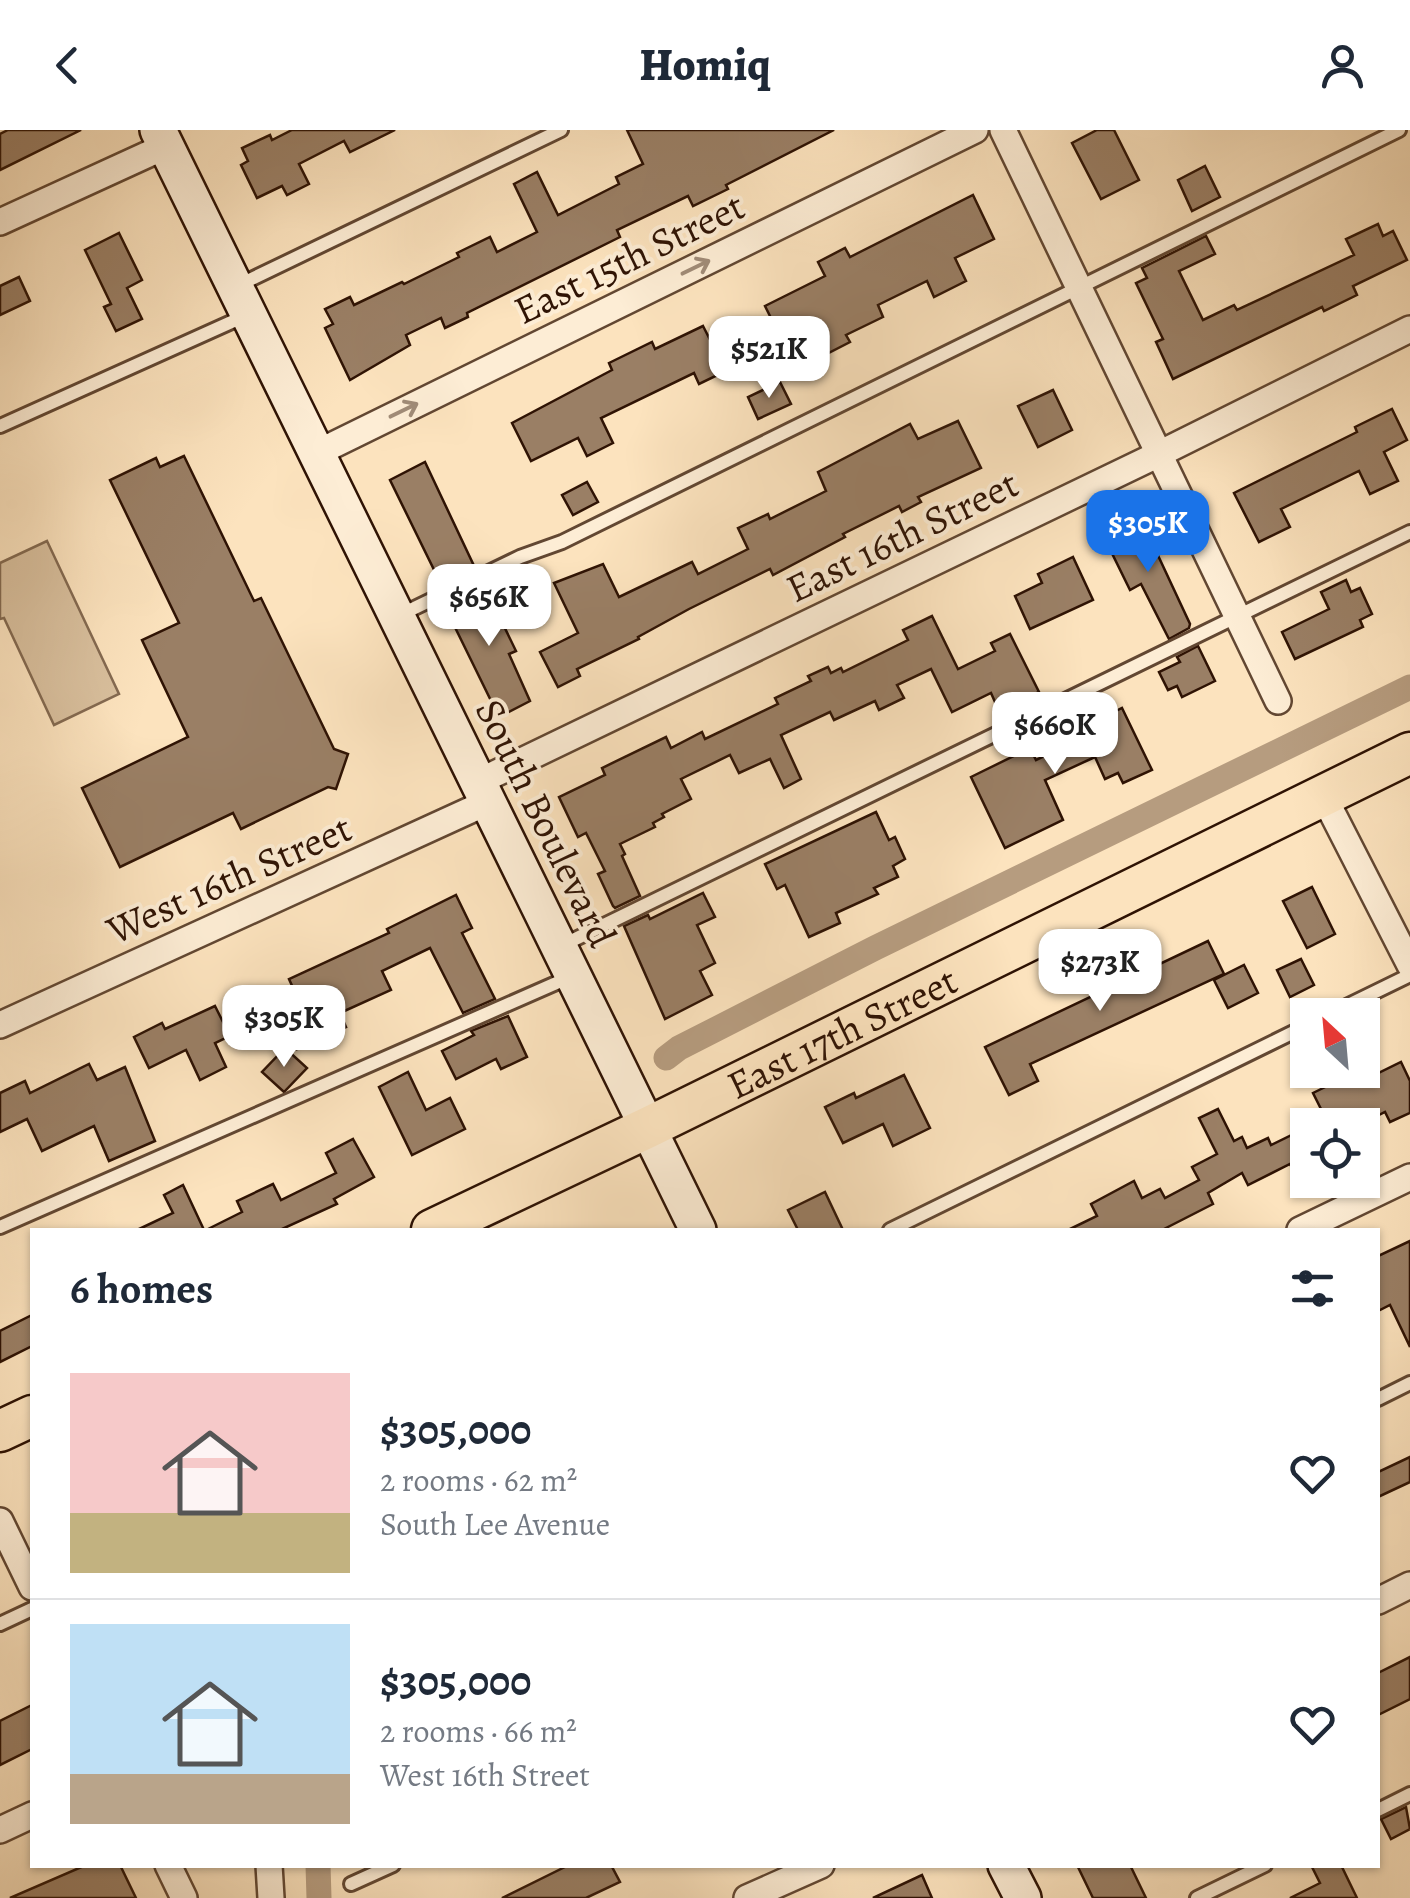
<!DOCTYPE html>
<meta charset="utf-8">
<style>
body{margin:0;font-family:Alegreya,serif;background:#f2f2f3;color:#1f2937;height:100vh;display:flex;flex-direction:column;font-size:38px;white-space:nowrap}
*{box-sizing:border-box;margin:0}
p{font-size:32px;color:#747a83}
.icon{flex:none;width:55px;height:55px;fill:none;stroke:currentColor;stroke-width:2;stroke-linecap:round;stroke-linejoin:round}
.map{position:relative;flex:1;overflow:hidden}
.sheet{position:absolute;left:30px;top:1098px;width:1350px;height:640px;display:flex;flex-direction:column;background:#fff;border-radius:0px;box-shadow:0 2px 8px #0004}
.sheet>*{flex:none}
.needle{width:65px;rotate:334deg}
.buttons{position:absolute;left:1290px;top:868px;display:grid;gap:20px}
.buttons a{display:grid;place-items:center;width:90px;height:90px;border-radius:0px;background:#fff;box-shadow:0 2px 8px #0004;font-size:50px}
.price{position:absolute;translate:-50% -85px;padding:0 22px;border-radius:20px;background:#fff;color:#222;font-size:32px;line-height:65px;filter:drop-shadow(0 2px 5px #0008)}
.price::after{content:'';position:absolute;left:50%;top:60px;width:30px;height:22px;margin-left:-15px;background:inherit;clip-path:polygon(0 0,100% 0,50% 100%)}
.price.current{background:#1a73e8;color:#fff}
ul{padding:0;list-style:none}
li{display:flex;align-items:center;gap:30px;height:250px;padding:0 40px}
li+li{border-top:2px solid #e0e1e3}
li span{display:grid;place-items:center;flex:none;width:280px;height:200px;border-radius:0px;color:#555}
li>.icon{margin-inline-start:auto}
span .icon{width:120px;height:120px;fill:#fffc;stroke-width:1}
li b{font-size:42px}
h2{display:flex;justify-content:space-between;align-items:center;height:120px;padding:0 40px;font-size:42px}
header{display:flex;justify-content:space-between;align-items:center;height:130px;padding:0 40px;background:#fff;font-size:45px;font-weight:800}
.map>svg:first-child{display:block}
.green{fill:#d9c09e;stroke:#846a51;stroke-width:2.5}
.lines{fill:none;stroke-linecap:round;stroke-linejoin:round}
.canal{stroke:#b69c7f;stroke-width:25}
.building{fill:#9a7f65;stroke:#2f1304;stroke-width:2.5}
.lane-casing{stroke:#624732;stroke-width:18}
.street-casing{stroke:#624732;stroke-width:30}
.secondary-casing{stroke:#2f1304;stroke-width:40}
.primary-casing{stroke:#2f1304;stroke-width:45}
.lane{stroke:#fdedd5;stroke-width:12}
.street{stroke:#fdedd5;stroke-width:25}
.secondary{stroke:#fdedd5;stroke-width:35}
.primary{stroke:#fce3be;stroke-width:40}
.oneway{stroke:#a08b77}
.labels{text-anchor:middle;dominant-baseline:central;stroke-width:8;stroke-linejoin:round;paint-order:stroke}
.street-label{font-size:40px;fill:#2f1304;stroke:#fdedd5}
</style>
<header><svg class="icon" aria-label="back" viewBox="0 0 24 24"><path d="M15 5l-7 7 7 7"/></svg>Homiq<svg class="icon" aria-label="person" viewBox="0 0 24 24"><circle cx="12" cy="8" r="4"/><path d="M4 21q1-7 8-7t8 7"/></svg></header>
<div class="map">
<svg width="1410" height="1768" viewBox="0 0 1410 1768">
<rect width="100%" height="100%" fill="#fce3be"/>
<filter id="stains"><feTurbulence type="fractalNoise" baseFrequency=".002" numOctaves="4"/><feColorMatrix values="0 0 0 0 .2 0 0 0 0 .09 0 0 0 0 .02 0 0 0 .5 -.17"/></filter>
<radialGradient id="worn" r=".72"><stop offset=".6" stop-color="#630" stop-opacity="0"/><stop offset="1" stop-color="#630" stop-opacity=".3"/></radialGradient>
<path class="green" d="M47,411L119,564L54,595L4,488L0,489V433Z"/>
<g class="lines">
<g class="canal">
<path d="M666,928L679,918L875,818L1410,557"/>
<path d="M318,1735L319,1768"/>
</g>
</g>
<g class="building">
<path d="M8,0H81L0,40V4Z"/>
<path d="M292,0H395L350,22L344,11L299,34L309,54L287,65L282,56L257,68L241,35L248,31L242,18L270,5L272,10Z"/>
<path d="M627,0H834L726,55L728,59L693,76L688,66L617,100L620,107L467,183L468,187L445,198L441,188L406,205L410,215L350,250L325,198L333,194L325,179L350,167L354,175L402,152L404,154L459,127L457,123L490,107L497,122L537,102L514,54L537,42L558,85L619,54L616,47L643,34Z"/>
<path d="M1097,0H1114L1139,50L1101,69L1072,13Z"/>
<path d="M1205,36L1220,67L1192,81L1178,50Z"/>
<path d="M973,65L994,109L955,128L966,151L934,167L927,151L878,175L883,187L846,205L850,212L809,233L788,190L775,196L765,176L825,146L818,132L845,118L850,127Z"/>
<path d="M1378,94L1383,106L1393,101L1407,130L1353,156L1357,165L1324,181L1322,177L1173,249L1156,212L1163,209L1136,153L1147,148L1142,138L1206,106L1215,124L1179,141L1203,190L1234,175L1237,180L1354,125L1346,109Z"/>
<path d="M119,103L142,150L127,158L142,189L116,201L104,177L111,174L85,120Z"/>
<path d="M19,147L30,171L0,185V156Z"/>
<path d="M703,196L726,241L699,254L694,243L601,288L613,313L587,326L578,308L531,331L512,293L612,240L609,233L652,212L655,219Z"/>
<path d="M780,252L791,274L758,289L748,267Z"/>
<path d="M1053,260L1072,300L1038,317L1018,276Z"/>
<path d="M1392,279L1407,310L1384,322L1398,351L1370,364L1359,341L1281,379L1290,397L1259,412L1234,363L1357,302L1355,297Z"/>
<path d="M958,291L981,338L918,367L921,372L902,382L899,376L843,404L845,407L773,445L770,439L689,479L638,507L639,509L577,539L580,546L558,557L540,522L578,503L554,453L603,434L619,467L692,432L698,444L748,419L738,398L768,384L770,389L826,361L818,342L910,294L918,309Z"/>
<path d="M184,326L254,471L261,468L334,619L348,624L336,659L328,657L241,699L233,683L120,737L82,658L188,607L142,510L179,493L110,350L156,328L160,337Z"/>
<path d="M425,332L475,438L441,454L390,350Z"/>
<path d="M587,352L598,372L573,385L562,365Z"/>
<path d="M1141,389L1190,494L1189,498L1169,509L1141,454L1130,460L1104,407Z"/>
<path d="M1073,427L1093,470L1030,499L1015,466L1042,453L1038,444Z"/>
<path d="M1346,450L1351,462L1360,458L1372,484L1360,490L1363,497L1295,529L1282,502L1329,479L1321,462Z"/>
<path d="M484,455L516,521L509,524L530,571L499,587L447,481L452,478L449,472Z"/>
<path d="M932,486L958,539L995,521L991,513L1010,504L1039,562L999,581L991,563L952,582L931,539L897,555L904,568L879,580L875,571L834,590L830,582L781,605L801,649L784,658L770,629L739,643L730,625L681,649L691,669L662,684L664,687L653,693L655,697L620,714L625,724L622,726L640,766L615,778L613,776L598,744L605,741L586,703L578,707L559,667L605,645L602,638L666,607L671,618L702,602L705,609L778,574L775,568L811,551L808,546L828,537L831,543L841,538L843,542L908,510L903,500Z"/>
<path d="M1198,516L1215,551L1182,567L1177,556L1168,560L1159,542L1180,532L1177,527Z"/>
<path d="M1122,578L1152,640L1123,653L1118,643L1105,649L1095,627L1045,650L1063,690L1005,718L971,647L1030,618L1036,630L1098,600L1094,592Z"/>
<path d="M876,682L889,710L895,707L905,729L893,736L898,747L874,758L878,764L836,783L840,793L809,807L785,755L777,759L765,734Z"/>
<path d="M1312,757L1335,804L1307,818L1283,771Z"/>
<path d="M703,763L715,787L697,795L715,833L700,841L712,865L665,889L624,796L648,785L650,789Z"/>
<path d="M456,765L472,798L462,803L495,869L463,883L430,818L382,841L391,860L340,883L346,897L297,919L279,878L298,869L289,849L389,803L387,799Z"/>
<path d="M1208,811L1224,844L1030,934L1038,951L1009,965L985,917Z"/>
<path d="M1301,829L1314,855L1290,867L1277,840Z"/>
<path d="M1244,835L1258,863L1228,878L1214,850Z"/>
<path d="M215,876L230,906L215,913L226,937L200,950L186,920L149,938L134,907L162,893L165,899Z"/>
<path d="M508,886L527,927L501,939L496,929L456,949L442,921L474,905L471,901Z"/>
<path d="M285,918L307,938L284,962L262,942Z"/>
<path d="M1401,932L1410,951V983L1390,992L1385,982L1359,995H1329L1313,963L1354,943L1358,953Z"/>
<path d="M89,934L97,950L125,937L155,1011L109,1031L94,996L42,1021L27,989L0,1002V963L25,951L30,963Z"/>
<path d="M408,942L426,980L450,968L465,999L412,1025L379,957Z"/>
<path d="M904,945L930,998L893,1016L883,994L843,1013L825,977L854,963L856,968Z"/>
<path d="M1218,979L1234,1011L1242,1007L1247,1018L1268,1008L1271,1015L1308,997V1031L1292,1038L1290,1034L1248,1055L1242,1043L1208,1063L1213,1074L1162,1100H1068L1097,1086L1091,1074L1134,1051L1142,1068L1160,1059L1165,1068L1199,1050L1192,1037L1217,1024L1199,988Z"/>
<path d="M353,1009L374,1047L334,1069L337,1074L280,1100H206L242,1082L237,1071L273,1054L281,1070L336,1043L326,1023Z"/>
<path d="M183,1055L204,1100H137L173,1083L164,1065Z"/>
<path d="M825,1062L843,1100H798L788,1080Z"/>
<path d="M1410,1111V1217L1390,1175L1378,1181V1126Z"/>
<path d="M32,1185V1216L0,1232V1201Z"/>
<path d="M1410,1327V1352L1378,1367V1342Z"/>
<path d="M1410,1527V1569L1378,1585V1543Z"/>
<path d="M32,1575V1619L0,1635V1591Z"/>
<path d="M1406,1677L1410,1699L1391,1709L1381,1689Z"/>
<path d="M86,1735H120L136,1768H10Z"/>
<path d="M569,1735H611L620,1752L586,1768H502Z"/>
<path d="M1077,1735H1130L1146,1768H1093Z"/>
<path d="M1311,1735H1341L1357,1768H1290L1320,1753Z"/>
<path d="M922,1745L932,1768H873Z"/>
</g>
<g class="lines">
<defs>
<g id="lane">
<path d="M239,155L561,0"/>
<path d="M0,296L247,185"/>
<path d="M400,485L520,427L562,412L1399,0"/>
<path d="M563,815L1410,402"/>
<path d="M1328,885L1410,845"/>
<path d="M0,1097L570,847"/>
<path d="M890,1100L1308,895"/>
<path d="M1378,1269L1410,1253"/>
<path d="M0,1494L32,1479"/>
<path d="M1378,1680L1410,1664"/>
<path d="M351,1754L393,1735"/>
<path d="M1197,1768L1265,1735"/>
</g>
<g id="street">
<path d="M1003,0L1278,571"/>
<path d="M0,92L166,16"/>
<path d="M317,323L975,0"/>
<path d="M478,652L1159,324L1410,199"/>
<path d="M1323,665L1410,835"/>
<path d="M0,895L488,672"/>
<path d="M1300,1100L1410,1047"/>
<path d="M0,1391L32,1457"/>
<path d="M1378,1471L1410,1455"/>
<path d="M0,1700L32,1685"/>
<path d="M168,1735L184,1768"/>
<path d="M269,1735L271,1768"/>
<path d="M747,1768L821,1735"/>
</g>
<g id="secondary">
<path d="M158,0L698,1100"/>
<path d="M1006,1735L1023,1768"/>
</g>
<g id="primary">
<path id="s1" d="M432,1100L649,997L1410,623"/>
<path d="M0,1301L32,1286"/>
</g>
</defs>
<use href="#lane" class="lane-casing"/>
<use href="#street" class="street-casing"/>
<use href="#secondary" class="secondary-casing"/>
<use href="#primary" class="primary-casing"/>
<use href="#lane" class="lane"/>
<use href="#street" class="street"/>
<use href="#secondary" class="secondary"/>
<use href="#primary" class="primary"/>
</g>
<defs><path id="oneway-shaft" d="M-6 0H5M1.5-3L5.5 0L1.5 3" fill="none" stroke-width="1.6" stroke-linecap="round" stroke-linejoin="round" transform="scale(2.5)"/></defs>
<g class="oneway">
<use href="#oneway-shaft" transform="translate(696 137) rotate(-26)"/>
<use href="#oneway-shaft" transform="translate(404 280) rotate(-26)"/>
</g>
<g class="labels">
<g class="street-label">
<text transform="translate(629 128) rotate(-26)">East 15th Street</text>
<text transform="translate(902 406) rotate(-26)">East 16th Street</text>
<text transform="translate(546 693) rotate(64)">South Boulevard</text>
<text transform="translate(229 749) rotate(-24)">West 16th Street</text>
<text stroke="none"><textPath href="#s1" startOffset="455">East 17th Street</textPath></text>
</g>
</g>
<rect width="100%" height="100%" filter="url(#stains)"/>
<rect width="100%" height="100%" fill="url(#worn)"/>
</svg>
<div class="buttons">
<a><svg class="needle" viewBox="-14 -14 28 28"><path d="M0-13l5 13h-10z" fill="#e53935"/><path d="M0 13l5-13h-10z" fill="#747a83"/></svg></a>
<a><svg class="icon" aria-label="locate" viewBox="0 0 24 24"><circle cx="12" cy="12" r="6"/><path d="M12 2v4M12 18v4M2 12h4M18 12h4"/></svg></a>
</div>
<b class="price" style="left:769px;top:271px">$521K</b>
<b class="price current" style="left:1148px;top:445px">$305K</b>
<b class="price" style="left:489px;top:519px">$656K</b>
<b class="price" style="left:1055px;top:647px">$660K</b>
<b class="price" style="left:1100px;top:884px">$273K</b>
<b class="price" style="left:284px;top:940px">$305K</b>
<section class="sheet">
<h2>6 homes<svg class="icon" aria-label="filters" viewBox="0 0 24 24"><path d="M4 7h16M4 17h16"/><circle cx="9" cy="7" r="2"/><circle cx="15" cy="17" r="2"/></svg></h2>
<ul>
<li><span style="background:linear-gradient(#f6c9c9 70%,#c2b280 0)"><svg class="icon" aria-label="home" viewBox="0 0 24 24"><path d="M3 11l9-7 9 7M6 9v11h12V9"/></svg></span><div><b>$305,000</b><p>2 rooms · 62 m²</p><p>South Lee Avenue</p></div><svg class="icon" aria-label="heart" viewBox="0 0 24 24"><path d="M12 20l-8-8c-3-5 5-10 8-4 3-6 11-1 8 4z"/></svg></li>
<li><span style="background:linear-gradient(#bfe0f5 75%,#b9a48a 0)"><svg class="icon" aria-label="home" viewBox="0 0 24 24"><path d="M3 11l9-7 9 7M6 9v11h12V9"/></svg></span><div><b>$305,000</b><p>2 rooms · 66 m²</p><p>West 16th Street</p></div><svg class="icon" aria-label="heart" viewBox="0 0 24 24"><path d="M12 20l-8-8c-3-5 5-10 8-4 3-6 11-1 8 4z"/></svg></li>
</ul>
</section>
</div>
